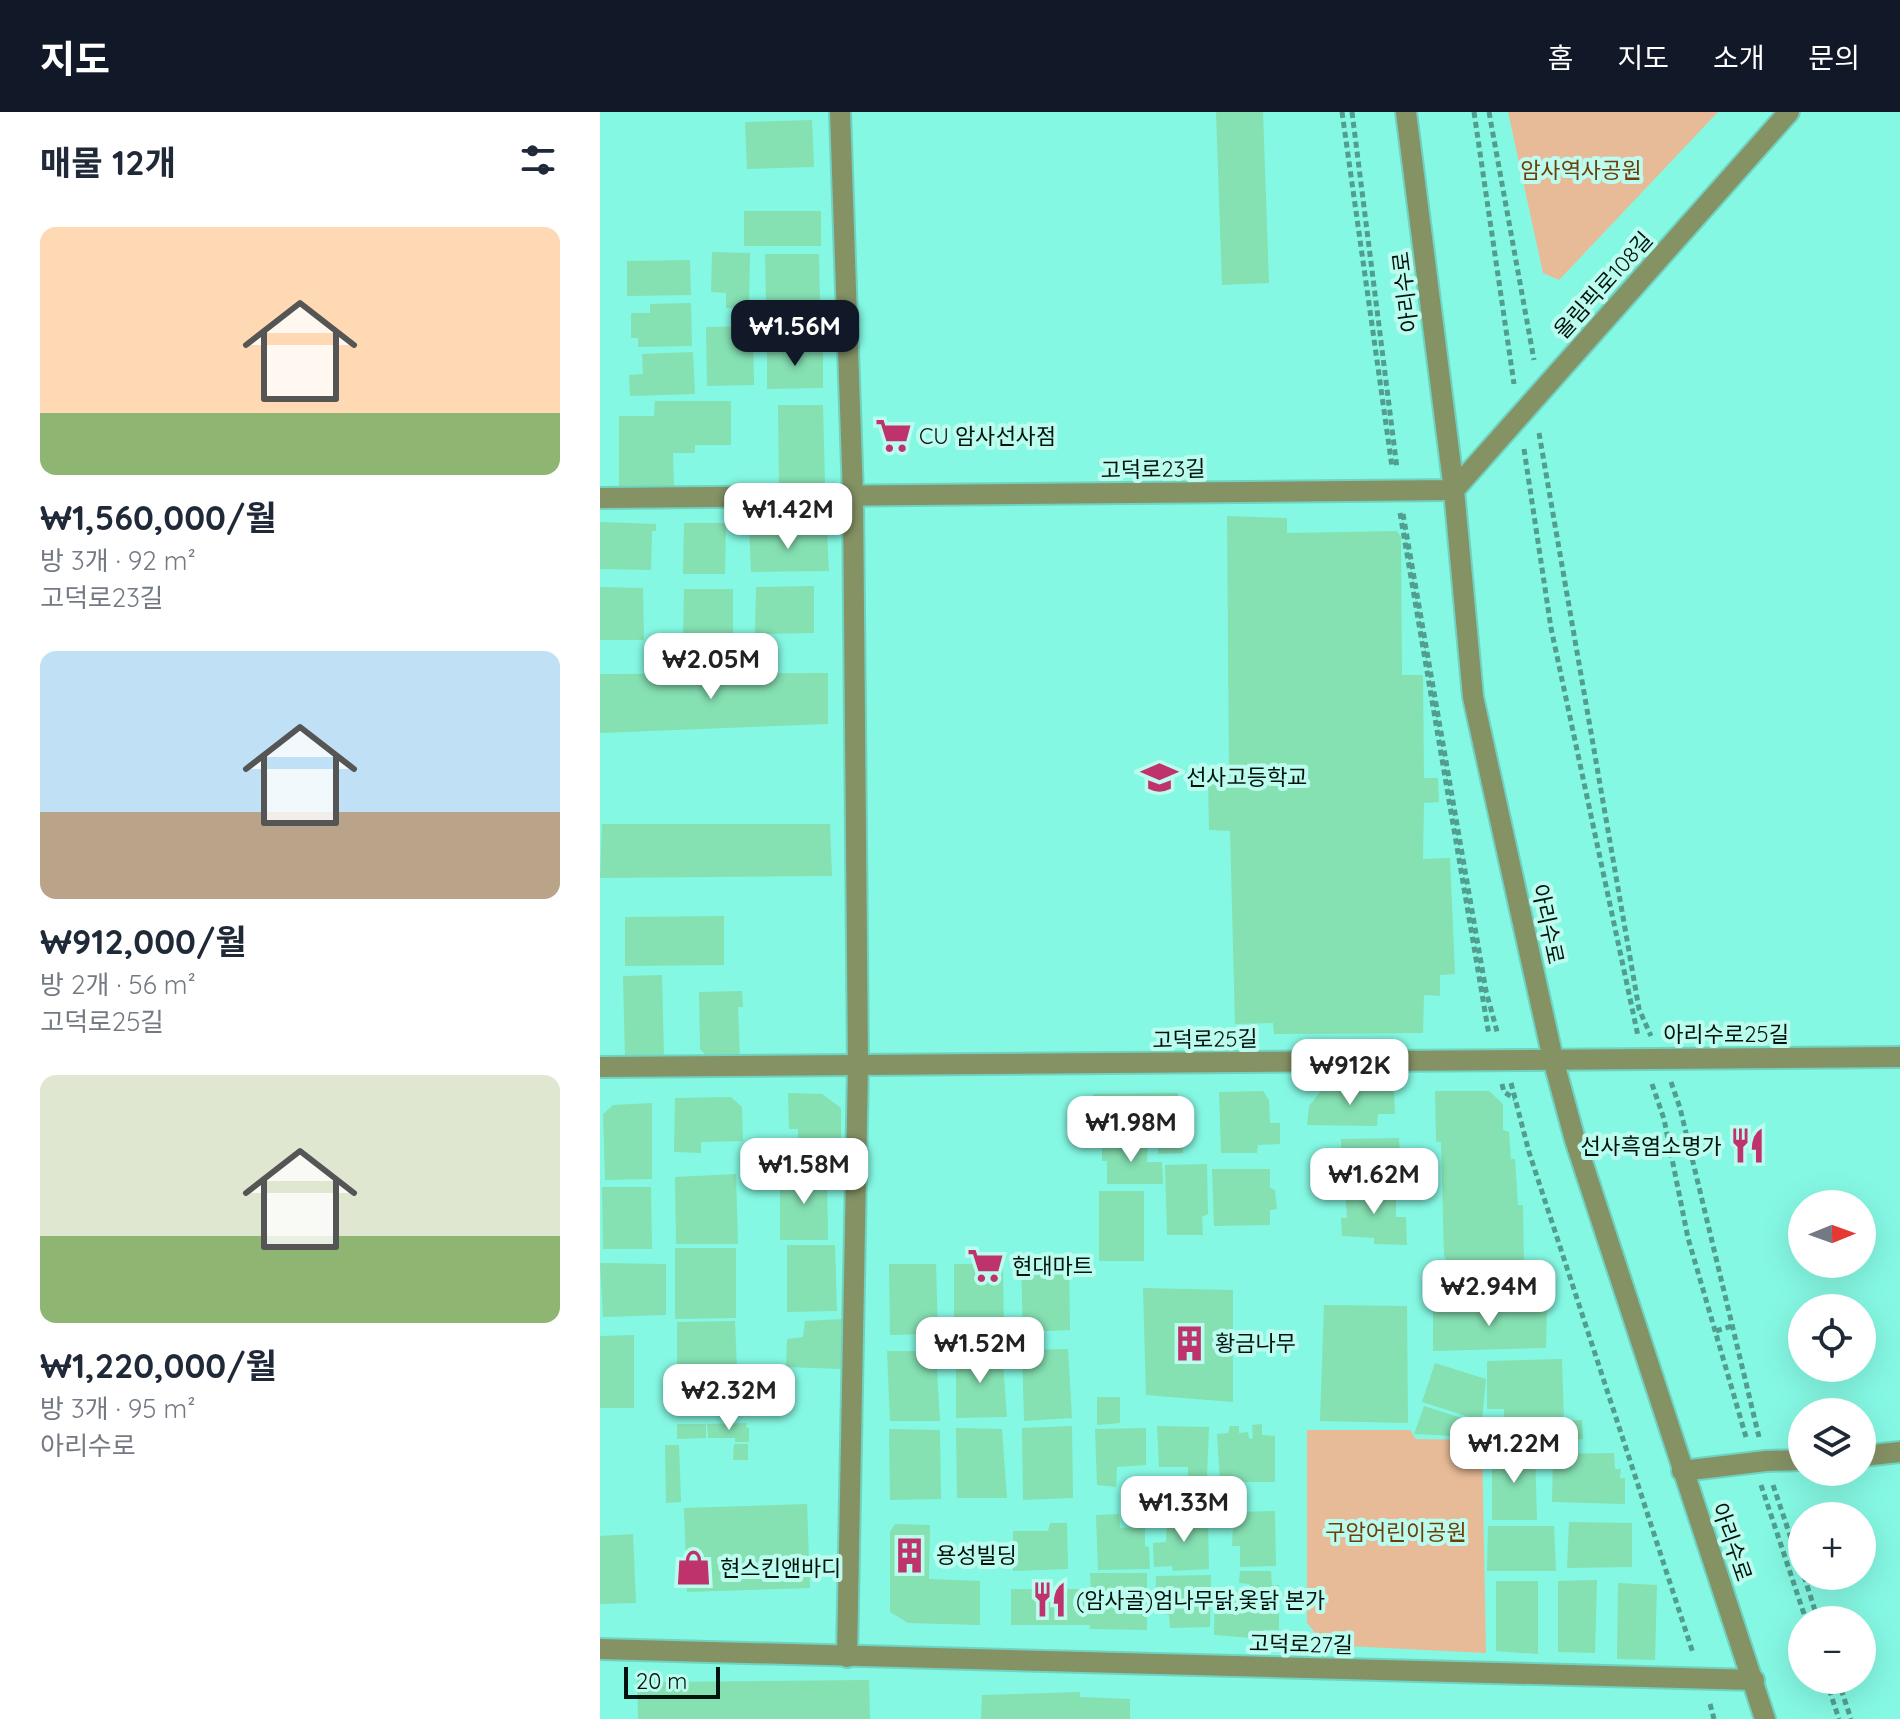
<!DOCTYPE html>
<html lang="ko">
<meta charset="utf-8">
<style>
body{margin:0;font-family:Quicksand,"Noto Sans KR",sans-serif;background:#f2f2f3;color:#1f2937;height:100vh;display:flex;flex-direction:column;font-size:30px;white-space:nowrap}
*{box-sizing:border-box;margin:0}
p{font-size:26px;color:#747a83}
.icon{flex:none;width:44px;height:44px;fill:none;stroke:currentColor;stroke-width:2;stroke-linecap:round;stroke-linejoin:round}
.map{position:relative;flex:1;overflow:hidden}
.drawer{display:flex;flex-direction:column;background:#fff;width:600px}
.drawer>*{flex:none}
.needle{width:52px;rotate:89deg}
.controls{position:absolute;left:1188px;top:1078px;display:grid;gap:16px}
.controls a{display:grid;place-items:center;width:88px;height:88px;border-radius:50%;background:#fff;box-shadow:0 8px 32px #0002;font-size:40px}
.scale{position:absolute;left:24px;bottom:20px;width:96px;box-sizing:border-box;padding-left:8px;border:4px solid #00130f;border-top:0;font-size:22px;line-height:28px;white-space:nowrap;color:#00130f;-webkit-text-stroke:6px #bcfcef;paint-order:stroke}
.price{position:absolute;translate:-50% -68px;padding:0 18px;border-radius:16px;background:#fff;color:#222;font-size:26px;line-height:52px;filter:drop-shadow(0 2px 4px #0008)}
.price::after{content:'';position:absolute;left:50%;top:48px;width:24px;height:18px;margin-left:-12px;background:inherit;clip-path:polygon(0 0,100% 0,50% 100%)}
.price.active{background:#111827;color:#fff}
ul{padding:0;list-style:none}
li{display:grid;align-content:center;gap:16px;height:424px;padding:0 40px}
li span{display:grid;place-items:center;height:248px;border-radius:16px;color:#555}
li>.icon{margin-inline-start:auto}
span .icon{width:144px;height:144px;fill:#fffc;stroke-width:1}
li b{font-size:34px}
h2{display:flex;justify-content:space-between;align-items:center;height:96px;padding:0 40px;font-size:34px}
header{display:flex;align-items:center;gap:48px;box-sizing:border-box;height:112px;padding:0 40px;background:#111827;color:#fff}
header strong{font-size:38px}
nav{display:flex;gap:44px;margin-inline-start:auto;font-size:28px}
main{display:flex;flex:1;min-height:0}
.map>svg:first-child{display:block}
.green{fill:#e7bb98}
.building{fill:#85e0b2}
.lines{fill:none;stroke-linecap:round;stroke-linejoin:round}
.minor-casing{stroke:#70d3c1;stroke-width:24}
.tertiary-casing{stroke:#70d3c1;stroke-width:24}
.path{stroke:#519e8f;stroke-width:5;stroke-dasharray:6 4;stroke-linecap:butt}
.minor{stroke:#859264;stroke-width:20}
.tertiary{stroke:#859264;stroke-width:20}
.labels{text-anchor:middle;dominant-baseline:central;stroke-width:8;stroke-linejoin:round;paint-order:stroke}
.park-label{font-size:22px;fill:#6f3e08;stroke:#bcfcef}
.street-label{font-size:22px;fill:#00130f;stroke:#bcfcef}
.poi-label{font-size:22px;fill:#00130f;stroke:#bcfcef;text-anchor:start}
</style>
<header>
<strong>지도</strong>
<nav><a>홈</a><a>지도</a><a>소개</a><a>문의</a></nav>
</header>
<main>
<section class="drawer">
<h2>매물 12개<svg class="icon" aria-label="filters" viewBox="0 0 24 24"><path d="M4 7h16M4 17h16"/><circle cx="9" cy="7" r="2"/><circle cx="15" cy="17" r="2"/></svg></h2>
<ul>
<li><span style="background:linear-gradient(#ffd9b3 75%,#8fb573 0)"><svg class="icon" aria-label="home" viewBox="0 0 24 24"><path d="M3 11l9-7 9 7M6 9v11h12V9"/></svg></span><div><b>₩1,560,000/월</b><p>방 3개 · 92 m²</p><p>고덕로23길</p></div></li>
<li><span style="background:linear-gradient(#bfe0f5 65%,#b9a48a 0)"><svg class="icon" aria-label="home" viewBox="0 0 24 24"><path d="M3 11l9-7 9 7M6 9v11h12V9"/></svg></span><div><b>₩912,000/월</b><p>방 2개 · 56 m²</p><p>고덕로25길</p></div></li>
<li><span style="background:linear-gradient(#dfe7d0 65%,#8fb573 0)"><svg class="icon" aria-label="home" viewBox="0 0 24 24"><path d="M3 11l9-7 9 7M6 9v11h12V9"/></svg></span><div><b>₩1,220,000/월</b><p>방 3개 · 95 m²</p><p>아리수로</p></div></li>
</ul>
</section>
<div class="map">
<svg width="1300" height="1607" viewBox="0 0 1300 1607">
<rect width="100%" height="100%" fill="#85f8e3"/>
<g class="green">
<path d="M908,0H1118L959,168L943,161Z"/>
<path d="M707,1318H810L816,1327L882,1328L886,1541L725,1533L707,1511Z"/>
</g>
<g class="building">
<path d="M616,0H663L669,171L622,173Z"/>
<path d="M212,8L214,55L147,57L145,10Z"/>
<rect x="144" y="99" width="77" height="35"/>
<path d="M112,140L150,141L149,197L126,196V181L111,180Z"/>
<path d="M165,142H219L220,191H166Z"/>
<path d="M90,148L91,183L27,184V149Z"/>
<path d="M91,191L92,234L38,235V226H31V201H50V192Z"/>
<path d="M153,214L154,273L107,274L106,215Z"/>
<path d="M223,235V276L167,277V236Z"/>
<path d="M93,240L95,282L30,284L29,263L43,262L42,242Z"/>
<path d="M55,289H131V333H95V341H73L74,374H19V304H54Z"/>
<path d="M178,293H223L225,373L179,374Z"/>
<path d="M627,404L687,406V421L797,419L801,425L802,563H823L824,666H838L839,690L824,691L823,747L850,746L855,862L840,863V884L824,883L823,921L674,922L673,911L635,912L630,719L609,718L608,665L629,664Z"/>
<path d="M0,410L56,412V419H52L51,458L0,457Z"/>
<path d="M84,411H126L125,462H83Z"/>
<path d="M149,414H162L171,420L227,419L229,459L151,460Z"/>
<path d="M214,474V521L155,522L156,475Z"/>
<path d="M0,475L43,476L44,528H0Z"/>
<path d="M84,477H133V524L83,526Z"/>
<path d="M228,561V612L0,621V562Z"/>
<path d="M2,712H230L232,764L0,766Z"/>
<path d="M124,804V853L25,854V805Z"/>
<path d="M62,863L64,946H25L23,864Z"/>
<path d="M142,879L143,895H138L140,945L107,944L100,937L99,880Z"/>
<path d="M723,976L794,979L795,1002H778L777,1014L707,1013L709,994Z"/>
<path d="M663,979L669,988L670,1011H680V1032L658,1033L657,1041H621L619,980Z"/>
<path d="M835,979H889L903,992V1018L909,1020L911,1047H915L918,1093H923L924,1158L851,1160L844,1143L841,1030H836Z"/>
<path d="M188,981L222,982L241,996V1051L198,1050V1017H189Z"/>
<path d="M578,981V1010L583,1011V1041L558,1042V1025H493V982Z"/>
<path d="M131,985L142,995L143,1029L101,1030V1041L74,1040L75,986Z"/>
<path d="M52,991V1067L5,1068L3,1002L13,993Z"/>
<path d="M799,1026L801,1072L742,1074L741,1027Z"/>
<path d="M548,1029L547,1050H562L563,1072H507V1049H502V1030Z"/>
<path d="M607,1052L608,1102L602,1105L603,1123H567L565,1053Z"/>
<path d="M612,1057H670V1076L675,1078L677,1097L670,1098V1113L614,1114Z"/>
<path d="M180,1060L227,1061L228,1128H180Z"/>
<path d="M136,1062L138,1132H76L75,1065Z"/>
<path d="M2,1075H51L52,1137H3Z"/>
<path d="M796,1075V1105H806L807,1133L774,1132V1126L742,1124L741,1106H747L745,1078Z"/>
<rect x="499" y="1079" width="45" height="70"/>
<path d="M187,1133H235L237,1199L187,1200Z"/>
<path d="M75,1136H136V1206L75,1207Z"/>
<path d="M469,1150L470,1218L423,1220L421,1151Z"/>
<path d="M0,1151L66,1152V1203L3,1205Z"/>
<path d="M289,1152H336L338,1222L290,1223Z"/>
<path d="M354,1152H403L404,1220L354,1221Z"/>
<path d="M543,1176L633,1178V1290L546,1283Z"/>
<path d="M724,1193L807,1194L808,1311L720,1309Z"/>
<path d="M833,1194H947L946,1236L833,1239Z"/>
<path d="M242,1207V1257L186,1255L187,1227L203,1225L205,1209Z"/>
<path d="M135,1209L137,1257L77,1258V1210Z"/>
<path d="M34,1223V1296H0V1224Z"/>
<path d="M402,1237L407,1305L356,1306V1241Z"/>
<path d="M468,1237L472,1306L424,1309L422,1238Z"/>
<path d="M287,1239H336L340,1309H290Z"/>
<path d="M962,1247L964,1309L982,1308L983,1327L905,1332L904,1297H887V1249Z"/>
<path d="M835,1251L886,1267L882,1309L822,1290Z"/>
<path d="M79,1264H142L141,1304H80Z"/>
<path d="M497,1285H520V1311L497,1313Z"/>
<path d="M824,1294L880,1312L875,1325L814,1322Z"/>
<path d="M147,1311L146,1315L149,1316V1330H135V1326H108L107,1312Z"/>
<path d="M77,1312H106V1326L77,1327Z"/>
<path d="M662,1312V1323L675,1324V1370H620L617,1322L628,1321L630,1314H639V1321L648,1320L649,1327L653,1326L652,1313Z"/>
<path d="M472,1314L473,1386L423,1388L422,1316Z"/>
<path d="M557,1314L609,1315L607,1364L588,1365V1355H559Z"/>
<path d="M356,1316L402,1317L407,1386H357Z"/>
<path d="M546,1316V1353L517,1355L516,1375L497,1373L495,1317Z"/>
<path d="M289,1317L340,1318L341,1387L290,1388Z"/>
<path d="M134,1332H148V1348H133Z"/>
<path d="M65,1333H79L81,1390L66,1391Z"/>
<path d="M892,1338H935L937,1408H892Z"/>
<path d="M1014,1341L1015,1357H1021L1020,1366H1025V1392L952,1390L953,1342Z"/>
<path d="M207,1392L210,1476L87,1480L84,1396Z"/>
<path d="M675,1399L676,1454L640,1455V1434H632L633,1414L639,1412L638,1400Z"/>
<path d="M519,1402L520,1416L545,1414V1434L549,1435L550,1457L498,1458L496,1403Z"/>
<path d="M583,1402V1406L608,1404L609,1457L573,1459L572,1454L554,1455L553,1431L566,1430L567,1403Z"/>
<path d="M969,1410L1032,1411V1455L967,1456Z"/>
<path d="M450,1411H467L468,1457L413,1459V1419H448Z"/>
<path d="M295,1412L330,1413L329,1467L380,1469V1513L308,1511L290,1500V1420Z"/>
<path d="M888,1414H954L956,1459H887Z"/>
<path d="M33,1422L36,1491L0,1492V1424Z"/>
<path d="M640,1459H671L672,1473H679V1518H664V1527L614,1523L615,1479L650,1478V1472L639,1471Z"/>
<path d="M490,1461H547V1518L490,1517V1513H411V1477H491Z"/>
<path d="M611,1463L610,1515L570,1516L569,1503L555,1501L556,1464Z"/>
<path d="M997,1468L995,1541L958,1540V1469Z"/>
<path d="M896,1469H938V1542L896,1539Z"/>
<path d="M1018,1471L1057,1473L1055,1548L1017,1547Z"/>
<path d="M54,1560L55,1570L269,1568L270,1607H38L37,1561Z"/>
<path d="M480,1580V1585L530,1587V1607H381L382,1583Z"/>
</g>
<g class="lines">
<defs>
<g id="minor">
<path d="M240,0L253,384L258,954L247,1545"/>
<path d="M0,386L854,378L1189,0"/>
<path d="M0,955L1300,945"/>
<path d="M1262,1344L1300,1340"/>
<path d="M1082,1359L1166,1349L1202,1348"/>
<path d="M0,1537L1154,1568"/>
</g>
<path id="tertiary" d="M806,0L854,378L873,585L953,947L975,1028L1165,1607"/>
</defs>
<use href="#minor" class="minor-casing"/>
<use href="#tertiary" class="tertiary-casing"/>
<g class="path">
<path d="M742,0L792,355"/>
<path d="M752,0L797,356"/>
<path d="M874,0L914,272"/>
<path d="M889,0L934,248"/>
<path d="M939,321L1039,897L1051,924"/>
<path d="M924,337L951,516L1038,924"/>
<path d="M800,401L889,923"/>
<path d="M803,402L886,879L898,923"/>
<path d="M1071,970L1080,996L1159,1325"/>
<path d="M911,971L929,1040L1093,1541"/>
<path d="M902,972L904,980L915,987"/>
<path d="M1052,972L1064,1007L1088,1126L1146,1325"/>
<path d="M1116,1219L1132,1214"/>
<path d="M1161,1373L1206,1508"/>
<path d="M1173,1373L1202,1459"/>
<path d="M1204,1464L1218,1508"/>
<path d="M1226,1568L1239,1607"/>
<path d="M1238,1568L1251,1607"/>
<path d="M1110,1592L1114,1607"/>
</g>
<use href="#minor" class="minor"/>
<use href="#tertiary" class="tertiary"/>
</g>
<defs>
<symbol id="supermarket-bare" viewBox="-9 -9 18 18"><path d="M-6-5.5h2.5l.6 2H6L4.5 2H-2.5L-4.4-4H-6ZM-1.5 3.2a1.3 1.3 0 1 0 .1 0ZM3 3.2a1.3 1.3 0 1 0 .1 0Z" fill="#be336b" stroke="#bcfcef" stroke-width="2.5" paint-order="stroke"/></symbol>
<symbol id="school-bare" viewBox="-9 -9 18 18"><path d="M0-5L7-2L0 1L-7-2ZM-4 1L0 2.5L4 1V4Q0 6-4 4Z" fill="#be336b" stroke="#bcfcef" stroke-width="2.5" paint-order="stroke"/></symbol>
<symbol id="restaurant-bare" viewBox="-9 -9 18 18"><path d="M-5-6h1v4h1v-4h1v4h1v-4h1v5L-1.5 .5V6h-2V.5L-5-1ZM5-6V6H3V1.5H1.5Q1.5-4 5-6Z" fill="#be336b" stroke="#bcfcef" stroke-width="2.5" paint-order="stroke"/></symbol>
<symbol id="building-bare" viewBox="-9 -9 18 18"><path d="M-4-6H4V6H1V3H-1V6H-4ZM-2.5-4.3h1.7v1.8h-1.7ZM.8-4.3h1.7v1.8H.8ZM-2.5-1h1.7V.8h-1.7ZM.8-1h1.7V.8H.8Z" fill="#be336b" stroke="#bcfcef" stroke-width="2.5" paint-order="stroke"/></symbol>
<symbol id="shop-bare" viewBox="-9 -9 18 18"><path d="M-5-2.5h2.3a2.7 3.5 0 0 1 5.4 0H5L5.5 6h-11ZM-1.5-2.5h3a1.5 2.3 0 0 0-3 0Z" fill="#be336b" stroke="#bcfcef" stroke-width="2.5" paint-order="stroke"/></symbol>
</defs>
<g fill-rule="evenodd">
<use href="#supermarket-bare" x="268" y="298" width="51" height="51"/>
<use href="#school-bare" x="534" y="640" width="51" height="51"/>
<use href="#restaurant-bare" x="1122" y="1008" width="51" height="51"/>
<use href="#supermarket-bare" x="360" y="1128" width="51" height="51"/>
<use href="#building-bare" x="564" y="1206" width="51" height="51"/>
<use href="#building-bare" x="284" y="1418" width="51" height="51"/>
<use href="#shop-bare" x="68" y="1430" width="51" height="51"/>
<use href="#restaurant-bare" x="424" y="1462" width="51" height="51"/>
</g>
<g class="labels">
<g class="park-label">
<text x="981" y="58">암사역사공원</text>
<text x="796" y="1420">구암어린이공원</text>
</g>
<g class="street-label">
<text transform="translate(1003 173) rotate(-48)">올림픽로108길</text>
<text transform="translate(805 180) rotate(-97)">아리수로</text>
<text transform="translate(553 357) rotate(-1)">고덕로23길</text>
<text transform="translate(948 812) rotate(78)">아리수로</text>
<text x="1126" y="922">아리수로25길</text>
<text transform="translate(605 927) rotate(-1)">고덕로25길</text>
<text transform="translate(1132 1430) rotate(71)">아리수로</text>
<text transform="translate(701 1532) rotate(1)">고덕로27길</text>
</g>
<g class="poi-label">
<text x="319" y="324">CU 암사선사점</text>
<text x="586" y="665">선사고등학교</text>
<text x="1122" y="1034" text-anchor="end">선사흑염소명가</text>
<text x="412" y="1154">현대마트</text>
<text x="615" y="1231">황금나무</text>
<text x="336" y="1443">용성빌딩</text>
<text x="120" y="1456">현스킨앤바디</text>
<text x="476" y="1488">(암사골)엄나무닭,옻닭 본가</text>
</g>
</g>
</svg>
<div class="controls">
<a><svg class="needle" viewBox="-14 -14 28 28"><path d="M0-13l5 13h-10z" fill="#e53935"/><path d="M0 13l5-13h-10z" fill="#747a83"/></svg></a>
<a><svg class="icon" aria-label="locate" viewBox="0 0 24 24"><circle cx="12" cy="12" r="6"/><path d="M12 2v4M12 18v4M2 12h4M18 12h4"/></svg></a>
<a><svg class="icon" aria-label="layers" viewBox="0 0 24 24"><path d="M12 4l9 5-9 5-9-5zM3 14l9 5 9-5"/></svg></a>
<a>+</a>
<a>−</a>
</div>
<div class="scale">20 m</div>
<b class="price active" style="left:195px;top:256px">₩1.56M</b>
<b class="price" style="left:188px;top:439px">₩1.42M</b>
<b class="price" style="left:111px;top:589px">₩2.05M</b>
<b class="price" style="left:750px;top:995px">₩912K</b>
<b class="price" style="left:531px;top:1052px">₩1.98M</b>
<b class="price" style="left:204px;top:1094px">₩1.58M</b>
<b class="price" style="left:774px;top:1104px">₩1.62M</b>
<b class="price" style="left:889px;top:1216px">₩2.94M</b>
<b class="price" style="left:380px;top:1273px">₩1.52M</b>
<b class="price" style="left:129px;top:1320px">₩2.32M</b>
<b class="price" style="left:914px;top:1373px">₩1.22M</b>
<b class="price" style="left:584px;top:1432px">₩1.33M</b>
</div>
</main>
